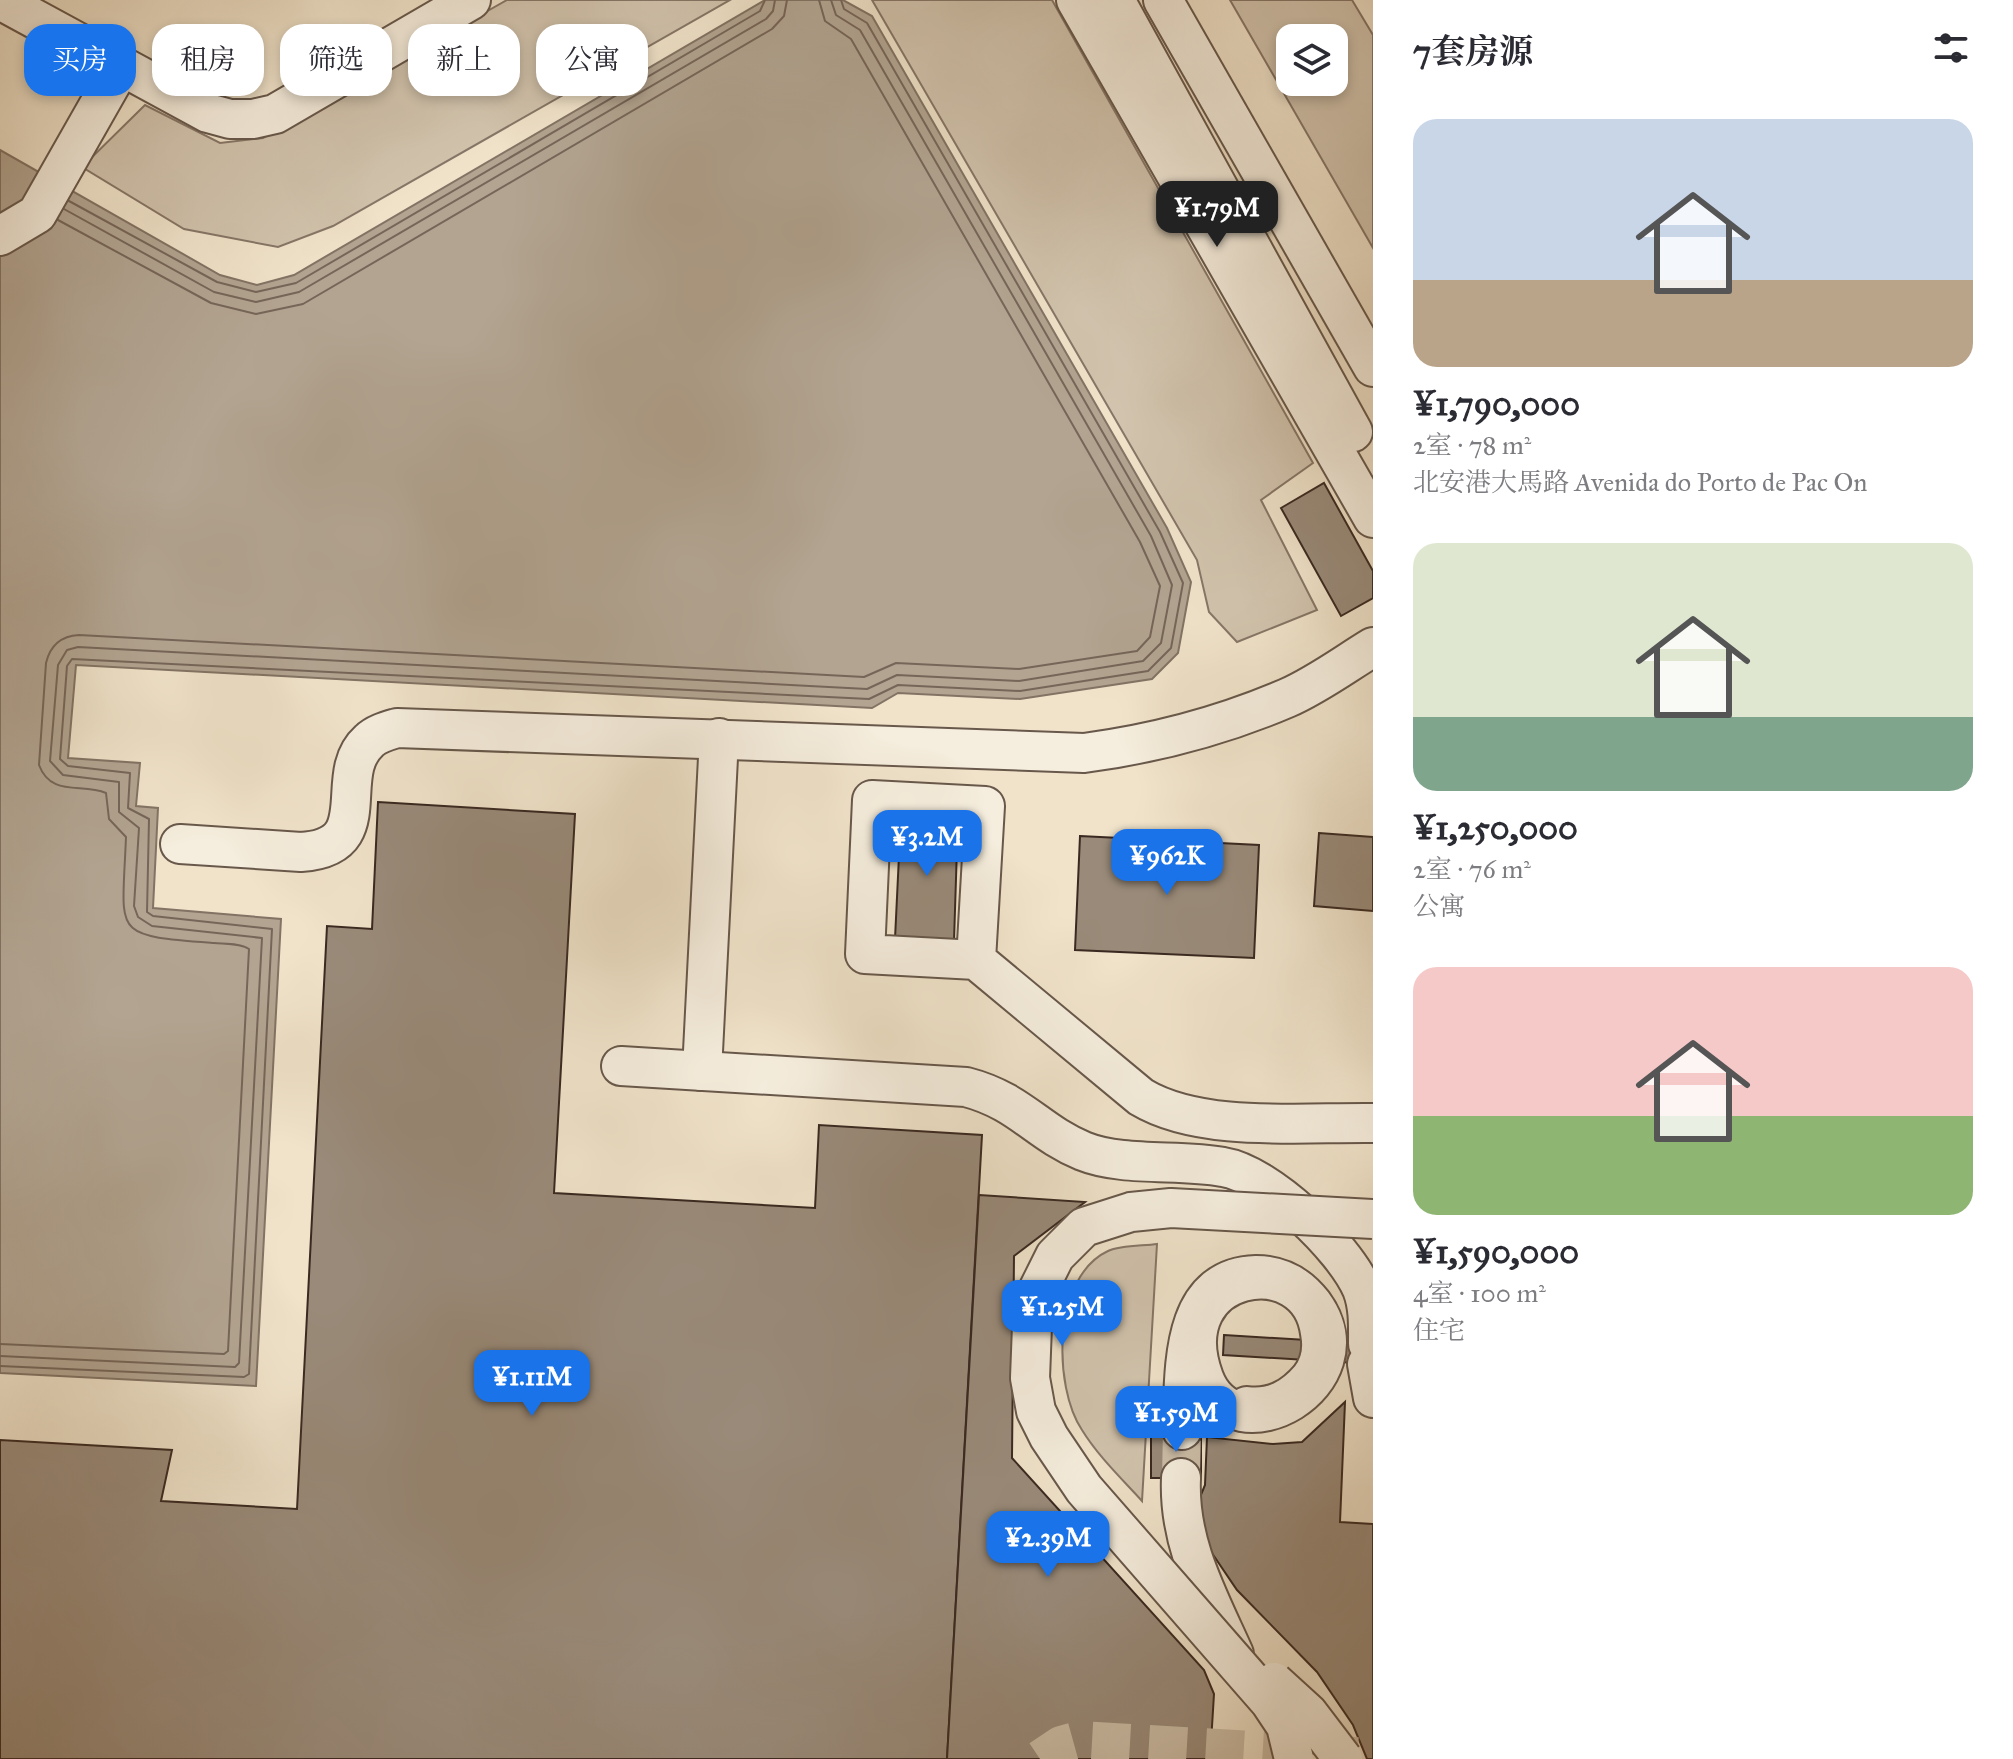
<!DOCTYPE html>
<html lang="zh">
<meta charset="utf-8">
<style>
body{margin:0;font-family:"IM FELL Great Primer","Noto Serif SC",serif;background:#f2f2f3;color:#2b2b33;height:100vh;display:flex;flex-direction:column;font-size:30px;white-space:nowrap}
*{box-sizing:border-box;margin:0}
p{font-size:26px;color:#7c7c81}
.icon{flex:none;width:44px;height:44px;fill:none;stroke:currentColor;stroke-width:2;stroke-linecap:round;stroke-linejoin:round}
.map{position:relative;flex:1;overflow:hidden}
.details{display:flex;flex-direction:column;background:#fff;width:640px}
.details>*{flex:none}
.top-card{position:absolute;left:24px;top:24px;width:760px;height:72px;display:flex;gap:16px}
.fabs{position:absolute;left:1276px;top:24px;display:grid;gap:16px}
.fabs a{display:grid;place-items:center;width:72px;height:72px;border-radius:16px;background:#fff;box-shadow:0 4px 12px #0003;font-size:40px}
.price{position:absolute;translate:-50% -68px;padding:0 18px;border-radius:16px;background:#1a73e8;color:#fff;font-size:26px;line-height:52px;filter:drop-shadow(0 2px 4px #0008)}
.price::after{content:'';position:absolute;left:50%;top:48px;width:24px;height:18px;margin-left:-12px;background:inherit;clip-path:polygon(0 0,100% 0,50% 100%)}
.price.current{background:#222;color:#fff}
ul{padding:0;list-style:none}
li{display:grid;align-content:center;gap:16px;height:424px;padding:0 40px}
li span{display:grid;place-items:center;height:248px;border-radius:24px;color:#555}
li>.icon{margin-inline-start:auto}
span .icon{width:144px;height:144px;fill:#fffc;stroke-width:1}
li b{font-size:34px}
h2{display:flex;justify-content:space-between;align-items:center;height:96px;padding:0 40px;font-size:34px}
.chip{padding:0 28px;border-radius:24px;background:#fff;box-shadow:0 4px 12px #0003;font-size:28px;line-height:72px}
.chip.current{background:#1a73e8;color:#fff}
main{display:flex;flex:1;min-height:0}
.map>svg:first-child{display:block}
.green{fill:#d1c3ad;stroke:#867667;stroke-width:2;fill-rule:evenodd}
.water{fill:#b2a491;stroke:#827364;stroke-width:2}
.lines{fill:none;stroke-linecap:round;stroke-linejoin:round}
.shore{stroke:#766659;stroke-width:2}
.building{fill:#998a79;stroke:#3a2921;stroke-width:2}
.minor-tunnel{stroke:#ccbea8;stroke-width:38;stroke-dasharray:38 19;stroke-linecap:butt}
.minor-casing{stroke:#68584b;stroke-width:42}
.minor{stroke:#f5eddd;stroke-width:38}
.minor-bridge-casing{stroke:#68584b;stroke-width:42;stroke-linecap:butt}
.minor-bridge{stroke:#f5eddd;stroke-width:38}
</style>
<main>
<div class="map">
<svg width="1373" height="1759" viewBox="0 0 1373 1759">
<rect width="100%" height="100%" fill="#f0e3ca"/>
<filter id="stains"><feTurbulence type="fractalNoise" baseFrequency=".0025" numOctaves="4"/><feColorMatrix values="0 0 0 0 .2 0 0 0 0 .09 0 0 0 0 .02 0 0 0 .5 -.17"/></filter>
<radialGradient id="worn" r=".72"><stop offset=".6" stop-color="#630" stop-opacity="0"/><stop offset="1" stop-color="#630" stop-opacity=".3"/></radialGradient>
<g class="green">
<path d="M507,0H730L333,226L278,247L184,229L82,167L145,105L220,143L263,138Z"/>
<path d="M872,0H1052L1313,463L1261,500L1317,610L1237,642L1209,612L1197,560Z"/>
<path d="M1230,0H1352L1373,35V248ZM1290,38H1334V82H1290Z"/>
<path d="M1157,1244L1142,1501C1122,1479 1098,1456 1082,1430C1053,1387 1052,1277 1108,1251C1121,1245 1143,1246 1157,1244Z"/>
</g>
<path class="water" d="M765,0H843L872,16L1167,528L1191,582L1178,653L1152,679L1020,699L898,693L872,708L76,665L68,758L140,763L136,806L158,808L153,908L281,919L256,1386L0,1373V150L220,275L257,285L294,275Z"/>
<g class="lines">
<g class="shore">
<path d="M69,201L217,282L256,292L296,283L760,11L765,0"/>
<path d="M64,209L214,292L256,302L299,292L766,19L773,11L775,0"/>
<path d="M58,220L211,303L256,314L303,304L772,29L784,16L787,0"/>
<path d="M0,1344L224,1354L228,1351L249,949C240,943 225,944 214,943C110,935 122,937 126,837L109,819L106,793C81,783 51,797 39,765L46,663C50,646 61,636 79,635L864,677L896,663L1019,669L1137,651L1150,637L1160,586L1140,542L851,39L825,21L819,0"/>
<path d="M0,1356L235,1367L239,1363L262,938L152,926L138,917L134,906L139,828L119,812V782L63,775L50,761L58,665L67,650L78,647L867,689L897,675L1019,681L1143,661L1161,643L1172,585L1151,536L860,30L836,15L831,0"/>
<path d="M0,1366L244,1377L249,1374L272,929L153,916L147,912L149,819L128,808L130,773L68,766L60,759L67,666L72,659L869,699L898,685L1020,691L1148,671L1171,648L1183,583L1160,532L867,23L844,9L841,0"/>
</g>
</g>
<g class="building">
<path d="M1324,483L1373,571V598L1341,616L1281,508Z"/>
<path d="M378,802L575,814L554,1193L815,1208L819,1125L982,1135L947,1759H0V1440L172,1450L161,1501L297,1509L327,926L372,929Z"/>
<path d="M901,814L958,816L954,941L895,939Z"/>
<path d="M1319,833L1373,837V911L1314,906Z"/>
<path d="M1080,836L1259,845L1254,958L1075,950Z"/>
<path d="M979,1195L1085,1202L1014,1256L1012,1458L1204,1670L1214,1694L1210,1759H947Z"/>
<path d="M1224,1335L1373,1344V1364L1223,1355Z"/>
<path d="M1345,1402L1340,1522L1373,1524V1759H1367L1353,1725L1317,1672L1237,1590L1199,1534L1198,1502L1205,1485L1207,1437L1273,1444L1302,1442Z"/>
<path d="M1151,1429L1201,1430V1478H1151Z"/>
</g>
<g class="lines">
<g class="minor-tunnel">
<path d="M1181,1478L1182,1430"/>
<path d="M1040,1759L1061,1745L1079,1740L1373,1757"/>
</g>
<defs>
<g id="minor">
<path d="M0,0L208,113L230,119H253L275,114L471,0"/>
<path d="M1076,0L1373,518"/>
<path d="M1115,0L1353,432"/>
<path d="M1163,0L1373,367"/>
<path d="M0,236L37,214L120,68"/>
<path d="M180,844L301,852C381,847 330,776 369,741C376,734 387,731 397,728L1084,753C1152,744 1224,725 1287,698C1317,685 1345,664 1373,647"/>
<path d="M976,960L985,806L872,800L865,954L976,960L1141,1097C1201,1133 1303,1122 1373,1123"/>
<path d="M621,1066L966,1087C1020,1101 1037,1132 1083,1151C1122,1167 1180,1159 1223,1167C1268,1174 1344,1247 1362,1289C1369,1307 1368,1326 1368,1344"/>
<path d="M702,1071L719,738"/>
<path d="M1367,1364L1373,1398"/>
<path d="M1182,1430C1185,1373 1178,1277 1256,1275C1280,1275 1299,1286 1313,1304C1370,1382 1235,1460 1204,1378C1164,1270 1309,1245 1320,1333C1323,1349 1320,1365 1310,1378C1293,1398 1273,1409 1247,1406"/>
<path d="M1181,1478C1178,1543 1208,1596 1234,1654"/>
</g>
</defs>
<use href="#minor" class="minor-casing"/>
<use href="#minor" class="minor"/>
<defs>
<g id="minor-bridge">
<path d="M1274,1682L1308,1713L1343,1759"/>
<path d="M1294,1759L1286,1726L1270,1702L1084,1489L1049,1437L1036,1411L1030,1378L1033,1300L1055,1256L1084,1227L1131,1212L1171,1208L1373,1219"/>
</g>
</defs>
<use href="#minor-bridge" class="minor-bridge-casing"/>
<use href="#minor-bridge" class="minor-bridge"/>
</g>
<rect width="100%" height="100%" filter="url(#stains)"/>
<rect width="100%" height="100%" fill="url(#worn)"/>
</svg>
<div class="fabs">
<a><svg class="icon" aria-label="layers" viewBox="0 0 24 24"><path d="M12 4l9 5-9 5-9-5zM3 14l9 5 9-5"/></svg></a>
</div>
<b class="price current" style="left:1217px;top:249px">¥1.79M</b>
<b class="price" style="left:927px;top:878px">¥3.2M</b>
<b class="price" style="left:1167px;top:897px">¥962K</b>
<b class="price" style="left:1062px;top:1348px">¥1.25M</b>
<b class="price" style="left:532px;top:1418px">¥1.11M</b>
<b class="price" style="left:1176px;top:1454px">¥1.59M</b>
<b class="price" style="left:1048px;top:1579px">¥2.39M</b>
<div class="top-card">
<a class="chip current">买房</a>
<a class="chip">租房</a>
<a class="chip">筛选</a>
<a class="chip">新上</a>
<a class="chip">公寓</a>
</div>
</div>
<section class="details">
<h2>7套房源<svg class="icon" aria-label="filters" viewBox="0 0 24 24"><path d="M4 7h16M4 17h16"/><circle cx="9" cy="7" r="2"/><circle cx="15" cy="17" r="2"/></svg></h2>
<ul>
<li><span style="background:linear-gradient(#c9d6e8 65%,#b9a48a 0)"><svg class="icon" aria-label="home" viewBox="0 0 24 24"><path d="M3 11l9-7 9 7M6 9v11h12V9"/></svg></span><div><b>¥1,790,000</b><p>2室 · 78 m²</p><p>北安港大馬路 Avenida do Porto de Pac On</p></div></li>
<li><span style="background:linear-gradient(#dfe7d0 70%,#7fa58c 0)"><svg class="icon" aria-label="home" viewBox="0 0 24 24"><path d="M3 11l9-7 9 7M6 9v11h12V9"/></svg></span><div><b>¥1,250,000</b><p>2室 · 76 m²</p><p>公寓</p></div></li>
<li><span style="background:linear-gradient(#f6c9c9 60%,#8fb573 0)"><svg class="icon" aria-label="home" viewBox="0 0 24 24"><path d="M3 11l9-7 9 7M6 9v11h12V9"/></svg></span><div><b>¥1,590,000</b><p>4室 · 100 m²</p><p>住宅</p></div></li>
</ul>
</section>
</main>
